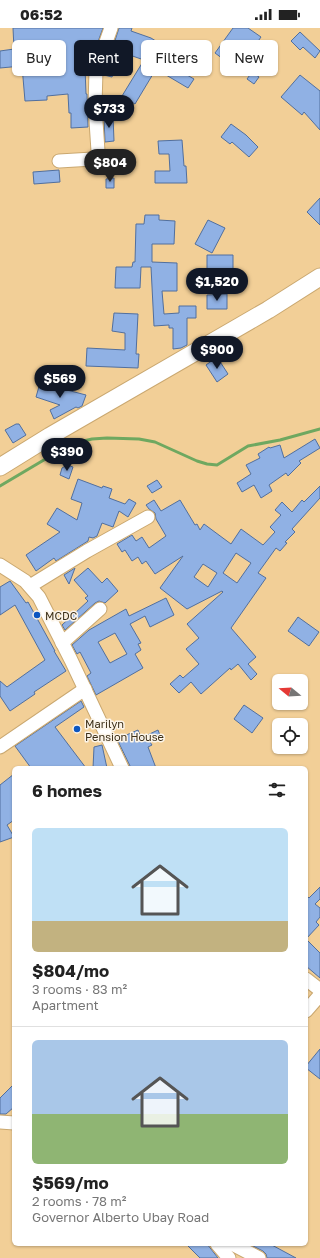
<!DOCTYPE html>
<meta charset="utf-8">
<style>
body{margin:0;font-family:"Golos Text",sans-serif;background:#f6f6f6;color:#222;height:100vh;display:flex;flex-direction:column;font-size:15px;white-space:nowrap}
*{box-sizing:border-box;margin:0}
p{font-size:13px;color:#767676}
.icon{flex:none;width:22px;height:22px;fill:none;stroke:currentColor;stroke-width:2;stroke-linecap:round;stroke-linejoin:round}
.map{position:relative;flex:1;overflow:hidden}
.sheet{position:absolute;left:12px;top:738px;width:296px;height:480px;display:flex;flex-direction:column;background:#fff;border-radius:6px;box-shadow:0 1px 3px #0004}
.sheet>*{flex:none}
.top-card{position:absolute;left:12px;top:12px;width:296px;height:36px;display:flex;gap:8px}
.needle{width:26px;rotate:288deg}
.fabs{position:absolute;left:272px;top:646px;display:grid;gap:8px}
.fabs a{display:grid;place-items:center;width:36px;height:36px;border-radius:6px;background:#fff;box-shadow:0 1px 3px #0004;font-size:20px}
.price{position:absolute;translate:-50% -34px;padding:0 9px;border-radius:14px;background:#111827;color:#fff;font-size:13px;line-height:26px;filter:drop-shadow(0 1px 2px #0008)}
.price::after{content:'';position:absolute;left:50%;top:24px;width:12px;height:9px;margin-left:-6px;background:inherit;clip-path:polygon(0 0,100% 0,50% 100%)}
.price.current{background:#222;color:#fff}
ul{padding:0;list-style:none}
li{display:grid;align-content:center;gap:8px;height:212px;padding:0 20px}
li+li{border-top:1px solid #e0e0e0}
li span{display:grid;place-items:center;height:124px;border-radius:6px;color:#555}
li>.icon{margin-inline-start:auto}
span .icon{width:72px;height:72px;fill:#fffc;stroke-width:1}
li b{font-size:17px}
h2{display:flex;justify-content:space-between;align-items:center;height:48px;padding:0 20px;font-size:17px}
.tag{padding:0 14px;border-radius:6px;background:#fff;box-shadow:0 1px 3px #0004;font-size:14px;line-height:36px}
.tag.current{background:#111827;color:#fff}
.status{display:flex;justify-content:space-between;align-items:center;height:28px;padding:0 20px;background:#fff;direction:ltr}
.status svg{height:11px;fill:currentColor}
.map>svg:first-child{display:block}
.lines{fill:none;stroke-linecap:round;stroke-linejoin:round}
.stream{stroke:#6fa860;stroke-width:3}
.building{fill:#90b1e4;stroke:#516f9e;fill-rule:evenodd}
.minor-casing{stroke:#caa870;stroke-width:15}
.major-casing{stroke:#caa870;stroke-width:19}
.minor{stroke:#fff;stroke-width:13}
.major{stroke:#fff;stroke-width:17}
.poi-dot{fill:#0c56c0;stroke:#fcf5ea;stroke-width:1.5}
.labels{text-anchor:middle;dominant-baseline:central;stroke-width:3;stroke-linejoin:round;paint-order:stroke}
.poi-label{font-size:11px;fill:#3c2f18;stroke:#fcf5ea;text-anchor:start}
</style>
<div class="status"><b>06:52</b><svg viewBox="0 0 49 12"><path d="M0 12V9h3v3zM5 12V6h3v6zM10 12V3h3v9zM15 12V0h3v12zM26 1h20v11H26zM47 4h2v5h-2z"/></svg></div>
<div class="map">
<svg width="320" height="1230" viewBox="0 0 320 1230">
<rect width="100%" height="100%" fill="#f2cf97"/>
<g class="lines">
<path class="stream" d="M0,458L59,423L75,415L92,411L107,410L139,411L155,414L197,433L207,436L217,437L248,418L280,412L320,401"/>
</g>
<g class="building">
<path d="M13,0H103L88,41L85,40L86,66H87L88,99L71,100V85H69L68,66L47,68V72L25,73L22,38L0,40V23L14,21Z"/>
<path d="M119,0H132L131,3L151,10L175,25L168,36L194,51L188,60L156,41L135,76L122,68L144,32L121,24L112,49L104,47Z"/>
<path d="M233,0H248L261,9L238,42L215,25Z"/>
<path d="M300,4L320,23L315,30L303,19L300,22L291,13Z"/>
<path d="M252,44L259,49L254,56L247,51Z"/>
<path d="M300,47L320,63V102L304,84L302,87L281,69Z"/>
<path d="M113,88L114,113L105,114L104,89Z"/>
<path d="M231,96L246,107L258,119L249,129L232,114L230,116L221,109Z"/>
<path d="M182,112L184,138H186L187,155H155V143H170L169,126H159L158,113Z"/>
<path d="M59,142L60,154L34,156L33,144Z"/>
<path d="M114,150V160H106V151Z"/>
<path d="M320,170V197L307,184Z"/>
<path d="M145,187H159V192L175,193L174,216H152V234L177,235V263H162L164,286L179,285V278H196V290H187V317L181,320L173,321V300H169V297L154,298L151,239H141L140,260H115L116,239H132L133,234H135L136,196H144Z"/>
<path d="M208,192L225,200L212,225L195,216Z"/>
<path d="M207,227H233V250L207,251Z"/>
<path d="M227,266V281H207V267Z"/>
<path d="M114,285L138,286L136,326H139L138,340L86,338L87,320L125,322V305L112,303Z"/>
<path d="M217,329L228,346L217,354L206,337Z"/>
<path d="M40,355L86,367L82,378L78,380L76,379L54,391L50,382L60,377L36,369Z"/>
<path d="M16,396H19L26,407L13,415L5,402Z"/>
<path d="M315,411L320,420L299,433L301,435L288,448L286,445L269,457L272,463L261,470L254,457L242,464L237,455L251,446L246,437L260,430L258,426L269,419L270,420L280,417L284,430Z"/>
<path d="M67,437L73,439L69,451L60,447L62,440Z"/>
<path d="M78,451L102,460L103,458L112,461L109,470L125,476L129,471L136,475L128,489L119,483L113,499L102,495L97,508L93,510L89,509L88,513L56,533L54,530L36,543L26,527L60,504L47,496L57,480L77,492L82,475L71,471Z"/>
<path d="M157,452L162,459L152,465L147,458Z"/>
<path d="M320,458V470L292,501L295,504L285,514L287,515L280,523L276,520L258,545L266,550L231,600L256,629L248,636L257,646L251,652L238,636L231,642L230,640L201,666L191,654L179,665L170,656L180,647L183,650L199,636L186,621L199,610L187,596L223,564L222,563L187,581L160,560L183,528L155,546L146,533L142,536L138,529L132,533L125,522L122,524L117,516L132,507L136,513L142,509L149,520L166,508L156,491L155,485L149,481L146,477L154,472L161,483L180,472L195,497L197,496L200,502L204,496L231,516L241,501L263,517L275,504L270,499L281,487L275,482L282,474L292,484L302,472L304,474ZM236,525L251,535L237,555L223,545ZM203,536L217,545L208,559L194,549Z"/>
<path d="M75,540L69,556L64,547Z"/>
<path d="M88,540L102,555L107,550L118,563L105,575L99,573L95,575L65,602L62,597L88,573L85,570L88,568L74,552Z"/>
<path d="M10,553L26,575L28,574L55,623H54L66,643L34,664L35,666L10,683L0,668V653L7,659L45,632L15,577L0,587V559Z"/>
<path d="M166,570L174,587L150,599L145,588L130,596L141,615L138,616L141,622L135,626L143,640L96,667L87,648L91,645L80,624L77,626L72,617L89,602L126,581L129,588ZM115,605L127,626L110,635L98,614Z"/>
<path d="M298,589L319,604L309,618L288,603Z"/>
<path d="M81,673L84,679L55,699L86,740H31L15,718Z"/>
<path d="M244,677L263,690L252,705L234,691Z"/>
<path d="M138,702L141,710L158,702L161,710L150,714L152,717L148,719L156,740H131L117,711Z"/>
<path d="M102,717L107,740H93L94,719Z"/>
<path d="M14,746V792L7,797L14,809L0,814V757Z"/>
<path d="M320,859V871L315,876L320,880V889L316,894L319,897L306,911V867L309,870Z"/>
<path d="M306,911L320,925V950L306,938Z"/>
<path d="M320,1021V1051L306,1040V1038Z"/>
<path d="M14,1056V1079L6,1086H0V1070Z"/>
<path d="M186,1216H207L218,1230H200Z"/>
<path d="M249,1216H270L296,1230H267L266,1226L263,1223Z"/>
</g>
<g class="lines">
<defs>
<g id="minor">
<path d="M59,133L93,131L97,127L98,123L95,78L96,42L111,0"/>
<path d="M0,537L25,553L39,569L71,632L122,740"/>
<path d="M30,558L87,523L148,489"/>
<path d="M62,615L100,581"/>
<path d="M0,719L85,661"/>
<path d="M306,951L320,962"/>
<path d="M306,983L320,967"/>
<path d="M0,1094L14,1095"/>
<path d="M217,1216L229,1230"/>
<path d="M232,1216L259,1230"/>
</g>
<path id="major" d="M0,439L50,408L268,282L320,249"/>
</defs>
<use href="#minor" class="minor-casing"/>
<use href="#major" class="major-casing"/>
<use href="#minor" class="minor"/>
<use href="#major" class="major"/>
</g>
<g class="poi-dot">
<circle cx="37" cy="587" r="4"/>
<circle cx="77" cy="701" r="4"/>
</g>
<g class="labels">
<g class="poi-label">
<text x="45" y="587">MCDC</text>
<text x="85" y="695">Marilyn<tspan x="85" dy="13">Pension House</tspan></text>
</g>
</g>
</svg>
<div class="fabs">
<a><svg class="needle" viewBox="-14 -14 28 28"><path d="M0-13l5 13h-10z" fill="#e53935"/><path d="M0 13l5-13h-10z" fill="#767676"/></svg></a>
<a><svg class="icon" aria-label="locate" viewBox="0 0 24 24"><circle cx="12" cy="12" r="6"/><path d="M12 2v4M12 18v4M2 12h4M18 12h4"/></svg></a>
</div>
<b class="price" style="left:109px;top:101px">$733</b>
<b class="price current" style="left:110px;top:155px">$804</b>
<b class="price" style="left:217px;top:274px">$1,520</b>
<b class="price" style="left:217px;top:342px">$900</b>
<b class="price" style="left:60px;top:371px">$569</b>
<b class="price" style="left:67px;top:444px">$390</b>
<div class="top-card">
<a class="tag">Buy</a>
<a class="tag current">Rent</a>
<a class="tag">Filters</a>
<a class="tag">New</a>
</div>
<section class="sheet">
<h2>6 homes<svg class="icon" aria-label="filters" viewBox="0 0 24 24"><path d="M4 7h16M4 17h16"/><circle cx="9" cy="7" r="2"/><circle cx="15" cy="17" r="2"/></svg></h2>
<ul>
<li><span style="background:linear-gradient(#bfe0f5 75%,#c2b280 0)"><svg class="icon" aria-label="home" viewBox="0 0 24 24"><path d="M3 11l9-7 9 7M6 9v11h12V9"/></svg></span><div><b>$804/mo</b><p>3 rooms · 83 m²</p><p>Apartment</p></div></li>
<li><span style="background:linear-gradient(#a9c7e8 60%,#8fb573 0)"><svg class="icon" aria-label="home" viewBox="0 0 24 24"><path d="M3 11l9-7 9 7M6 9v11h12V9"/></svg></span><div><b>$569/mo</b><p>2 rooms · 78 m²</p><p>Governor Alberto Ubay Road</p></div></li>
</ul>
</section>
</div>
